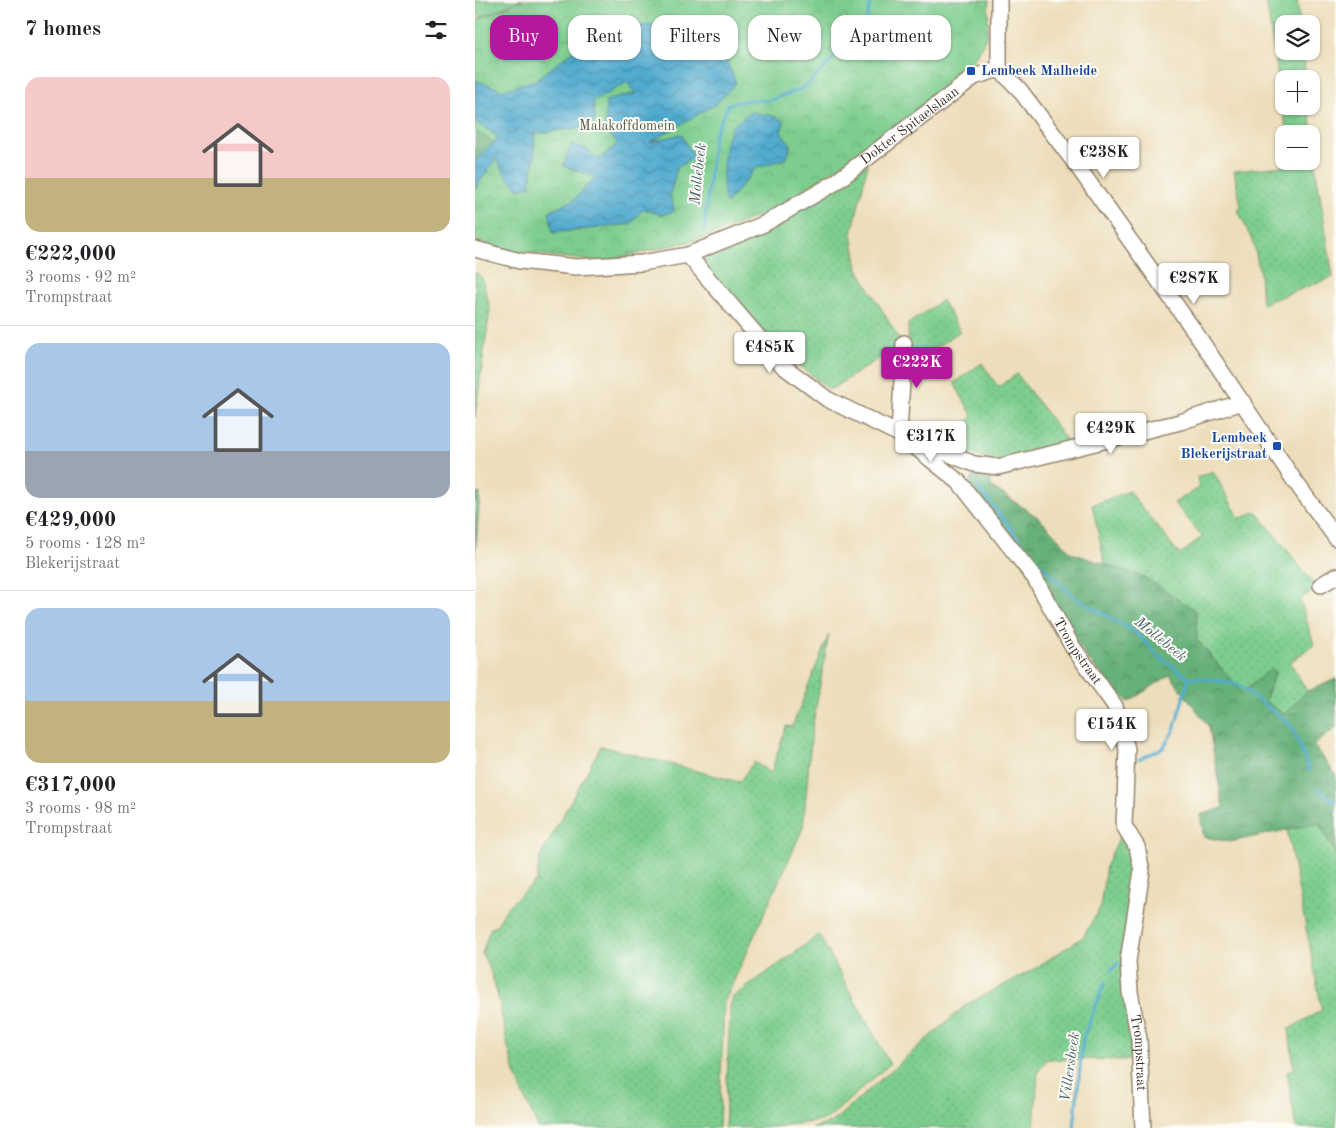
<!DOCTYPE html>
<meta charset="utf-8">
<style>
body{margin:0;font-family:"Old Standard TT",serif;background:#f2f2f2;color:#202124;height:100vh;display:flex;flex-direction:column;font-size:19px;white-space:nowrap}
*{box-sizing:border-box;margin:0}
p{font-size:16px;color:#757577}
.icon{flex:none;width:28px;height:28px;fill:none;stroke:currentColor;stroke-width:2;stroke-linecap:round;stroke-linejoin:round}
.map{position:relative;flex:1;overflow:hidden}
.sheet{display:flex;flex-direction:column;background:#fff;width:475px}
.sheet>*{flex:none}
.guide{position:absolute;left:15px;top:15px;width:475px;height:45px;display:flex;gap:10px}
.buttons{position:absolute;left:800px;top:15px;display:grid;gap:10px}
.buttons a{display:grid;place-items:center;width:45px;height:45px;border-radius:10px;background:#fff;box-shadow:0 1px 4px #0004;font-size:25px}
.price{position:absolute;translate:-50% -42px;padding:0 11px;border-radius:5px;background:#fff;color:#222;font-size:16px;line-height:32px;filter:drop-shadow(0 1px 2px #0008)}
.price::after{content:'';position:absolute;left:50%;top:30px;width:15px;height:11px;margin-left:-8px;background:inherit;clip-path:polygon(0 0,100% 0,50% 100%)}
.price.current{background:#b5179e;color:#fff}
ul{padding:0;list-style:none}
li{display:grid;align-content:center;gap:10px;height:265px;padding:0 25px}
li+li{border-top:1px solid #e0e0e0}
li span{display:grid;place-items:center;height:155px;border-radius:15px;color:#555}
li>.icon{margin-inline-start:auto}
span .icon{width:90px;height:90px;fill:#fffc;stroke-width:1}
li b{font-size:21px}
h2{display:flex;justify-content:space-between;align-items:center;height:60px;padding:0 25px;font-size:21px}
.pill{padding:0 18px;border-radius:15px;background:#fff;box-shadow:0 1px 4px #0004;font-size:18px;line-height:45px}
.pill.current{background:#b5179e;color:#fff}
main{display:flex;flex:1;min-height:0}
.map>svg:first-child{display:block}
.grass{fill:url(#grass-dots);stroke:#5c7c56}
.forest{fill:url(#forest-crowns);stroke:#506d4c}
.park{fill:url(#park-crowns);stroke:#5c7c56}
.water{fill:url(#water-waves);stroke:#466a76}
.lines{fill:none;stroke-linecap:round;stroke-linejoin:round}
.stream{stroke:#51abcf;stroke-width:3}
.minor-casing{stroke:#94846c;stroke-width:18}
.minor{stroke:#fff;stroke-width:15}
.transit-dot{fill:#1a4fb4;stroke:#fdfcf7;stroke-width:2}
.labels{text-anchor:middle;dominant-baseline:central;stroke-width:4;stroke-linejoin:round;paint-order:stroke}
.transit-label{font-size:14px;font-weight:bold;fill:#164399;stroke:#fdfcf7;text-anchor:start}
.park-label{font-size:14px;fill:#4f5b40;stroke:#fdfcf7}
.street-label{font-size:14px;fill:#3b2a1e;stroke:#fdfcf7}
.water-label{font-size:15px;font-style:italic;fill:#445e65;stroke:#fdfcf7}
</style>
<main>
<section class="sheet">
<h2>7 homes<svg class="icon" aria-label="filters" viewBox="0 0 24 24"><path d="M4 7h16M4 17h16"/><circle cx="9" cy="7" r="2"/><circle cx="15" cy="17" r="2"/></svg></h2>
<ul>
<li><span style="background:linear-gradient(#f6c9c9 65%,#c2b280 0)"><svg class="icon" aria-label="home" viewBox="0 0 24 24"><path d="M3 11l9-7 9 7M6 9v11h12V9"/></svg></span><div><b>€222,000</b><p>3 rooms · 92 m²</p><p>Trompstraat</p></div></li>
<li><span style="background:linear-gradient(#a9c7e8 70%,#9aa5b1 0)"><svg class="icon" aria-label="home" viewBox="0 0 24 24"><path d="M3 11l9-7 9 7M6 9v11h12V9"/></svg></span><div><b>€429,000</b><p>5 rooms · 128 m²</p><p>Blekerijstraat</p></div></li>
<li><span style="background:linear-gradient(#a9c7e8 60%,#c2b280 0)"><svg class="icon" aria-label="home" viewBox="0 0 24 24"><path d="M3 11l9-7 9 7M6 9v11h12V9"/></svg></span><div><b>€317,000</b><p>3 rooms · 98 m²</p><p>Trompstraat</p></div></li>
</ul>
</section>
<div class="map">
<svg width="861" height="1128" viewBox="0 0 861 1128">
<defs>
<pattern id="grass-dots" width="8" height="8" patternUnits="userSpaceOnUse" patternTransform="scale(1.25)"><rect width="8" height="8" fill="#7dcd8e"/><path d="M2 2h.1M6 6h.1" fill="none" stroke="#6db07a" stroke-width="1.8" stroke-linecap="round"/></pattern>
<pattern id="forest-crowns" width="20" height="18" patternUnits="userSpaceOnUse" patternTransform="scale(1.25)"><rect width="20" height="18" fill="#66b079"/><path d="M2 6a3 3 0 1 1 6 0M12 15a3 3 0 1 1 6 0" fill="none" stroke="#558f63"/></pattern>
<pattern id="park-crowns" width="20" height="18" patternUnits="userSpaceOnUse" patternTransform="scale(1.25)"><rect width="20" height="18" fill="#7dcd8e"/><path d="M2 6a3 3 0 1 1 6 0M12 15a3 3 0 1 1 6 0" fill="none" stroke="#6db07a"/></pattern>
<pattern id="water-waves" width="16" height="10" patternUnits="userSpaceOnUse" patternTransform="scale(1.25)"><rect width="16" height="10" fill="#51abcf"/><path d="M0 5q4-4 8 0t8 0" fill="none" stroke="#448ba7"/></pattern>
</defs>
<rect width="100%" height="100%" fill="#fdfcf7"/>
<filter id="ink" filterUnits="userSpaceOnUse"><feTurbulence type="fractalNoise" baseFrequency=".02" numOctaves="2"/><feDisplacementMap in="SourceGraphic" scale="10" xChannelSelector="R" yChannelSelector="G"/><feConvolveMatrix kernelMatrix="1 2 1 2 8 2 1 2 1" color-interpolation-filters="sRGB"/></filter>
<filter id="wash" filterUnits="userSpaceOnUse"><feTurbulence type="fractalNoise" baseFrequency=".0096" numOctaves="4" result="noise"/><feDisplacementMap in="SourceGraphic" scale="20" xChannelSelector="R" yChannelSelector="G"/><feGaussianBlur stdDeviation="1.12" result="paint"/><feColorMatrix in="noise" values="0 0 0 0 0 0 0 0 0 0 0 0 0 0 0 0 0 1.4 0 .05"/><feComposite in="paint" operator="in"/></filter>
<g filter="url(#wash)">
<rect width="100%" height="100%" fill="#eddebb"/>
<g class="grass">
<path d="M0,0H47L5,18L0,7Z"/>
<path d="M791,0H822L825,24H809V51H828L831,79H809V106H834L841,170L858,277L787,304L785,274L779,245L763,210L766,206L759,171L817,165V161H836V134H812Z"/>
<path d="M393,164L377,234L383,269L424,339L425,361L414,352L355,390C307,354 268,310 228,264L229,258L234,254Z"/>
<path d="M0,272L7,278L15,309L0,417Z"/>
<path d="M467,300L485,331L434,367L433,324Z"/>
<path d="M507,363L523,387L542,374L593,442L523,461L486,452V426L498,417L479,383Z"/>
<path d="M738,471L765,519L781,511L843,589L825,599L839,645L815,662L832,691L809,714L790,701L800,672L767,693L669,577L630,565L617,505L654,491L705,555L727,536L699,503L724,488L722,477Z"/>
<path d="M354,634L337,729L328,828L249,1003L244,1128H63C52,1103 40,1078 34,1051C26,1019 24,983 7,954L15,929L22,925L33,906L61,881L65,857L126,746L264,782L279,762L296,773L311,726L317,727Z"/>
<path d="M844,823L861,855V1128H821L812,1071L819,1069L814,1029L847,1010L812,830Z"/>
<path d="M645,836L656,850L662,869L649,941L648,982L655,1022L657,1060L572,1059L563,1072L559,1128H337L356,1123L492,1004L556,971L608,937L625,908L631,865Z"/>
<path d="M344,935L415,1064L351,1120L291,1128H250L255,1006L258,997Z"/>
</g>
<g class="forest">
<path d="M0,122L24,137L0,161Z"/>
<path d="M509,472L515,475L516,486L564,518L597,553L669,577L721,611L722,640L767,693L795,669L800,672L790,701L809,714L832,691L861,679V728L839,745L861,775V855L844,823L755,842L729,837L725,815L748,808L734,727L695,675L653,702L615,662L494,484L498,476Z"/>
<path d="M5,493L0,559V494Z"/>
</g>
<path class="park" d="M47,0H514L512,36L492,73L404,139L300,209L229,238L126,262L28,250L0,240V179L27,147L0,131V21Z"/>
<g class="water">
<path d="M182,24L213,26L247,50L261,83L241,104L175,142L206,134L219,157L202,168L195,196L200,211L187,215L168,209L156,224L78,233L74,211L99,200L120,177L88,166L97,143L113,150L123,160L143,143L130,131L131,101L160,93L152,82L118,102L120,120L110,127L59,134L60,155L55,186L44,189L32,177L21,159L0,189V161L24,137L0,122V80L28,90L61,80L95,53L149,28Z"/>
<path d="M276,112L299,116L309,121L306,133L316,144L312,158L281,168L251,204C246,186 247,147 255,130C259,123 270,117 276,112Z"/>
</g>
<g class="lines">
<g class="stream">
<path d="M229,231L239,135L254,104L274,100L294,101L331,87L391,24L396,0"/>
<path d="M502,486L560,559L599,597L660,632L685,657L714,678L734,679L764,685L816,725L835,771"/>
<path d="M664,759L688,748L699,730L714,678"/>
<path d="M842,789L861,802"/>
<path d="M636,971L643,963"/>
<path d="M599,1128L608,1038L630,982"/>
</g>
</g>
</g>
<g filter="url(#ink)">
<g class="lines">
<defs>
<g id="minor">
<path d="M524,69L544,89L600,163L718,329L819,480L861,538"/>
<path d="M524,69V0"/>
<path id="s1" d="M0,249L45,261L101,267L167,263L213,255L289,224L358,184L499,77L524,69"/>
<path d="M213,255L308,366L352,399L424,434L499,464L523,467L705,422L768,402"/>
<path id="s2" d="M424,434L484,482L559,577L597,646L640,706L652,749L649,826L662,847L667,871L653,961L655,992L664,1039L668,1128"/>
<path d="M424,434L429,343"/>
<path d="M846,585L861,576"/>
</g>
</defs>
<use href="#minor" class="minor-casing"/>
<use href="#minor" class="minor"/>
</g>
</g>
<g class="transit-dot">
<rect x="491" y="66" width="10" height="10" rx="2.5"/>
<rect x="797" y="441" width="10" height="10" rx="2.5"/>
</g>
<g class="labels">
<g class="transit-label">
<text x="506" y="71">Lembeek Malheide</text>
<text x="792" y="438" text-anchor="end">Lembeek<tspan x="792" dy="16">Blekerijstraat</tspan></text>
</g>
<g class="park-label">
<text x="152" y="126">Malakoffdomein</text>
</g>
<g class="street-label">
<text stroke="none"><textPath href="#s1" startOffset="474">Dokter Spitaelslaan</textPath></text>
<text stroke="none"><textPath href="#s2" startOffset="284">Trompstraat</textPath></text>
<text stroke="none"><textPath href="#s2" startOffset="705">Trompstraat</textPath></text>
</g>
<g class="water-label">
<text transform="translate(224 174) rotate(-84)">Mollebeek</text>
<text transform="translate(685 640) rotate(39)">Mollebeek</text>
<text transform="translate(596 1067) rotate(-82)">Villersbeek</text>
</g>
</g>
</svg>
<div class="buttons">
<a><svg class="icon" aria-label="layers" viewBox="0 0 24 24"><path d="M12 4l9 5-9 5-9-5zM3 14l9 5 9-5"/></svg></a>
<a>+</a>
<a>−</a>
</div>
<b class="price" style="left:629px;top:179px">€238K</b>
<b class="price" style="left:719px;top:305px">€287K</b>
<b class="price" style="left:295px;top:374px">€485K</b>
<b class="price current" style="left:442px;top:389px">€222K</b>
<b class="price" style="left:636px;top:455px">€429K</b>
<b class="price" style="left:456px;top:463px">€317K</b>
<b class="price" style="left:637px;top:751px">€154K</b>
<div class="guide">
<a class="pill current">Buy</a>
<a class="pill">Rent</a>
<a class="pill">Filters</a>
<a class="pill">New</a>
<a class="pill">Apartment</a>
</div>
</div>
</main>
